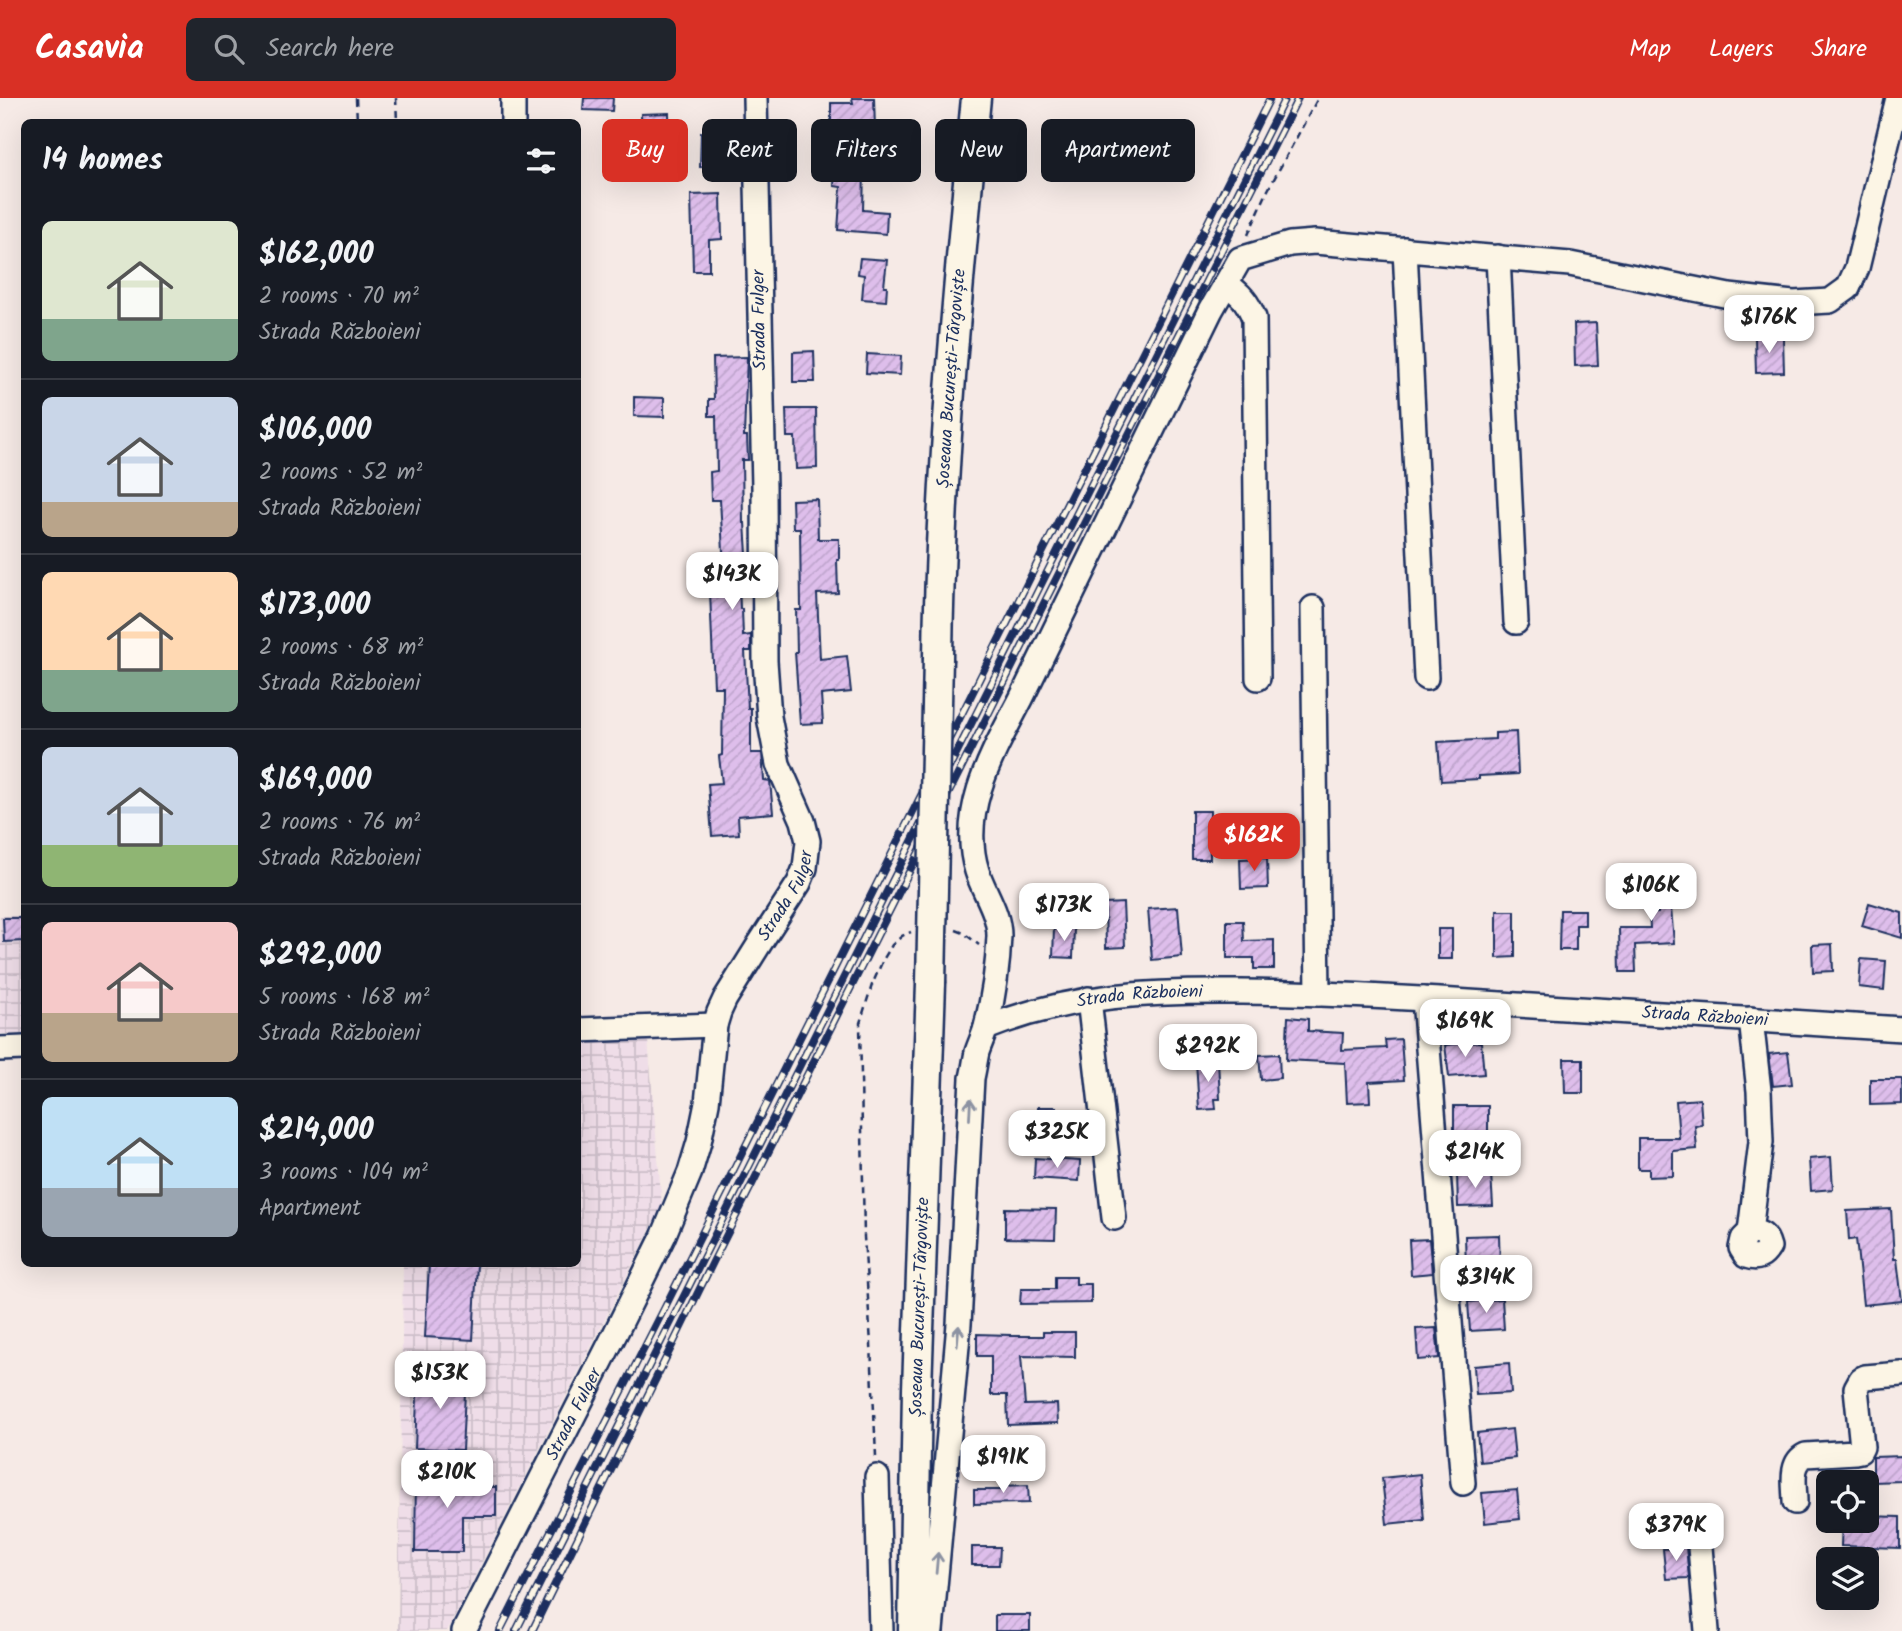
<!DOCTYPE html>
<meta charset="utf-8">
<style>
body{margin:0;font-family:Kalam,sans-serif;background:#20242c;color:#f1f3f6;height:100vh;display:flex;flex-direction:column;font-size:26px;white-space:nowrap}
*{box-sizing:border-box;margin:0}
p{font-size:23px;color:#9ea1a6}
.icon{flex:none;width:38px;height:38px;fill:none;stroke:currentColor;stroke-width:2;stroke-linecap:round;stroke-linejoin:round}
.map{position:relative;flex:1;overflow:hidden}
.panel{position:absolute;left:21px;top:21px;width:560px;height:1148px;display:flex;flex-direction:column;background:#171b24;border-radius:10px;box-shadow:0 7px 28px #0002}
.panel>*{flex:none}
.top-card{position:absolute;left:602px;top:21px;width:665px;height:63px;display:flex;gap:14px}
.controls{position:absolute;left:1816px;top:1372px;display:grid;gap:14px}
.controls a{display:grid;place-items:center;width:63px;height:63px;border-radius:10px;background:#171b24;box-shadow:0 7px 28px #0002;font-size:35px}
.price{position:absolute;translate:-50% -60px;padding:0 16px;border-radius:14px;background:#fff;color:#222;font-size:23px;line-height:46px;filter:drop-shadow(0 2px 4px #0008)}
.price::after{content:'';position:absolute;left:50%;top:42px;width:21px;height:16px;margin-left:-10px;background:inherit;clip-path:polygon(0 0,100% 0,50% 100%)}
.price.active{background:#d93025;color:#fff}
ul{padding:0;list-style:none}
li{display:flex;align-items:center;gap:21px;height:175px;padding:0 21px}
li+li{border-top:2px solid #363941}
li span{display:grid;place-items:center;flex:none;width:196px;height:140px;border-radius:10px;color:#555}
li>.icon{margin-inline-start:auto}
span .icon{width:84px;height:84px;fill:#fffc;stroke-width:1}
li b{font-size:30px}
h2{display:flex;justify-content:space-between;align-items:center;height:84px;padding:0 21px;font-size:30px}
.chip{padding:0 24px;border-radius:10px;background:#171b24;box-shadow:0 7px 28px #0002;font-size:24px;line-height:63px}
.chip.active{background:#d93025;color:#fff}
header{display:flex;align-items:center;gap:42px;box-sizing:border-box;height:98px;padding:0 35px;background:#d93025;color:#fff}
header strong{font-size:33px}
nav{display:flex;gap:38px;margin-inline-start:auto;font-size:24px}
.search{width:490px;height:63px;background:#20242c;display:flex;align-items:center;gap:18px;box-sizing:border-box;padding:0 24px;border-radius:10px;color:#9ea1a6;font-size:26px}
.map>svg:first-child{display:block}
.industrial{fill:url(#industrial-grid)}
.building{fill:url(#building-hatch);stroke:#1b2f5e;stroke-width:2}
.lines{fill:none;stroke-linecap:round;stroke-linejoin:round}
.minor-casing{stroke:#1b2f5e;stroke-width:28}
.major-casing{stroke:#1b2f5e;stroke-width:33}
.path{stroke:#1b2f5e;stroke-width:2.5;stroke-dasharray:7 5;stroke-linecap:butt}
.minor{stroke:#fcf5e5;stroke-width:23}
.major{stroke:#fcf5e5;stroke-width:28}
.rail-casing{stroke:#1b2f5e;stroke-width:8}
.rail{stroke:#fcf5e5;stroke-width:5;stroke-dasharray:16;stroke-linecap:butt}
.major-bridge-casing{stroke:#1b2f5e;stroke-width:33;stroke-linecap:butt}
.major-bridge{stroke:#fcf5e5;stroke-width:28}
.oneway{stroke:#8c92a2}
.labels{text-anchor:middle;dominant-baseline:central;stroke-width:5;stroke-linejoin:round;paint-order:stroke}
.street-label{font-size:18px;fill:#1b2f5e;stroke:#fcf5e5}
</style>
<header>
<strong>Casavia</strong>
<div class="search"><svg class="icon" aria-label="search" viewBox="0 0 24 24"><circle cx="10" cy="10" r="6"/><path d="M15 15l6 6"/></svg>Search here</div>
<nav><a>Map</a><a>Layers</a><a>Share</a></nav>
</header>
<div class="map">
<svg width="1902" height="1533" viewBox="0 0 1902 1533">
<defs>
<pattern id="industrial-grid" width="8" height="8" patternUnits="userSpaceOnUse" patternTransform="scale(1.75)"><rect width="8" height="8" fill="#efdde8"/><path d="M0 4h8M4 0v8" fill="none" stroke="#ccbec9"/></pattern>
<pattern id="building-hatch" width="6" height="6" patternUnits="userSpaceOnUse" patternTransform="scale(1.75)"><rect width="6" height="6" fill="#debeeb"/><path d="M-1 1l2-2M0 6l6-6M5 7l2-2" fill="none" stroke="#bea4cc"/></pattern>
</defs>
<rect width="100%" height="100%" fill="#f6eae6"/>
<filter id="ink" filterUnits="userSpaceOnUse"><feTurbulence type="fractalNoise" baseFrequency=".0143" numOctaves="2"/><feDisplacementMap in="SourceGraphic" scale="14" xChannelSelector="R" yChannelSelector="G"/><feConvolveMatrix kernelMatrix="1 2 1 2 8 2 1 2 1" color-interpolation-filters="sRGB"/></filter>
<g filter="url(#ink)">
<g class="industrial">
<rect x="0" y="818" width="24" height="118"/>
<path d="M648,942L662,1108L447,1533H398L403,1166H578V945Z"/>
</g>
<g class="building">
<path d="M584,0H613L612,13L583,12Z"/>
<path d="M852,0H874L875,30H831V5H853Z"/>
<path d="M669,15L670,53H662L663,63L642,64L641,16Z"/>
<path d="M1054,31L1076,38L1077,34L1131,51L1124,73L1086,60L1085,64L1069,59L1070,56L1049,49Z"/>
<path d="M701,35L732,36L731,56H742L743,70L700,69Z"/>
<path d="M835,72L864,73L863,112L887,114L886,136L838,132L841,89L834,88Z"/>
<path d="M721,96L722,141L709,142V173H693L691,97Z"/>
<path d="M860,160L887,162L884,188H887L886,203L862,201L864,177L858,176Z"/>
<path d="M1596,225L1598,267L1575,268L1574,226Z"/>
<path d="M1755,239H1783L1784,274L1756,275Z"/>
<path d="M814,253L815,284H793V254Z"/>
<path d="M867,256L901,258L900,277L866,275Z"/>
<path d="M747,259L744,338H747L748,362H742L743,425H745L747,456H738L740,511H742L743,538L751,537V553H745L748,610H751V655H762L764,682L770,683L773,715L738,718L739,736L712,738L708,686L722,685L719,658L722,657L723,589H714L710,494H706L705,471L724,470L720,402H711L710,374L717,373L716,318H709V301H714L713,260Z"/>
<path d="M634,299L664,300V319L634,318Z"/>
<path d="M786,311H816L817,370L796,371L795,339H787Z"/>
<path d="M817,401L818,441H839V462H837L838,495L817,496L820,561L847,558L851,594L821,597L823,625L800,626L795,554H797L796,512H801L800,430H793L792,402Z"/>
<path d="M1516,634L1518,676L1479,678V681L1441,683L1438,644L1495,641V635Z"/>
<rect x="1192" y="713" width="18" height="48"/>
<path d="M1267,760L1268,790L1241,791L1240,761Z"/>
<path d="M1657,771H1678L1679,798H1670L1674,845L1635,847L1636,874H1620L1619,830H1650L1649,815H1658Z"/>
<path d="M1123,805L1125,849L1106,850L1105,806Z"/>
<path d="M1869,805L1902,815V840L1862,828Z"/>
<path d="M1178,809L1182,859L1152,862L1148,811Z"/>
<path d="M1560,812H1585V827H1576V852H1559Z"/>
<path d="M1497,813H1515V859L1497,860Z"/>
<path d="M3,820H24V843L4,844Z"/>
<path d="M1227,823H1243L1244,843L1274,842V871H1254V860H1227Z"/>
<path d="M1054,830H1074L1073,860L1053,859Z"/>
<rect x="1438" y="831" width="14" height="30"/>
<path d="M1832,846L1833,873L1813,874L1812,847Z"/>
<path d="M1861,861L1886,863L1884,892L1859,889Z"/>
<path d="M1288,919L1308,921V933L1343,935L1342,952L1386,950L1385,942L1401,941L1404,982L1369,984L1370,1004L1347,1005L1345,965L1286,962Z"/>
<path d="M1481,944L1484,976L1449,979L1445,947Z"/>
<path d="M1788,954L1792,986L1773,988L1769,956Z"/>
<path d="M1279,956L1280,980L1261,982L1259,957Z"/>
<path d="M1564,961H1583V995H1565Z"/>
<path d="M1218,962L1220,1001H1215L1216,1011L1199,1012L1196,963Z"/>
<path d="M1870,981H1902V1006L1870,1007Z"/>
<path d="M1700,1001L1702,1027L1695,1028L1697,1051L1673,1053V1078L1649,1079V1071H1638V1040H1679L1676,1003Z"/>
<path d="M1454,1008H1488V1041L1454,1042Z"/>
<path d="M1038,1009H1056V1015H1067V1037L1038,1036Z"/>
<path d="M1831,1059L1833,1091L1811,1093L1809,1061Z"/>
<path d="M1035,1060L1080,1063L1079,1083L1034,1080Z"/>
<path d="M1491,1075L1493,1108L1458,1109L1457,1076Z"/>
<path d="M1005,1110L1056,1111L1055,1141L1005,1140Z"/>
<path d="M1891,1111L1894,1161H1897L1902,1203L1863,1207L1856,1141L1849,1142L1847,1113Z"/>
<path d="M1499,1137L1500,1169L1466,1170L1465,1138Z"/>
<path d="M1429,1141L1432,1175L1411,1177L1409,1142Z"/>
<path d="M429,1166H477L473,1242L425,1239Z"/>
<path d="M1055,1179H1076V1186H1091V1205L1020,1206L1021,1191H1055Z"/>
<path d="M1502,1201L1504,1231L1470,1233L1468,1204Z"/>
<path d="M1436,1230L1439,1260L1418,1262L1416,1231Z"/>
<path d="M1043,1234H1075V1259L1021,1258L1025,1307L1057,1306L1058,1325L1008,1327L1007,1297H991V1258H977V1236L1010,1237V1238H1043Z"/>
<path d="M1509,1265L1511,1295L1476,1297L1474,1268Z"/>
<path d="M418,1274L466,1276L462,1352L415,1350Z"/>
<path d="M1512,1331L1515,1360L1480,1364L1477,1335Z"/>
<path d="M1902,1358V1383L1873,1384V1359Z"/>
<path d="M451,1371V1379H463V1388L496,1389V1418H462V1454H415L416,1374Z"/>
<path d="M1420,1376L1424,1422L1387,1426L1382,1380Z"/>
<path d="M1028,1387L1029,1405L974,1406V1392H1001V1388Z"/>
<path d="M1517,1392L1520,1421L1485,1425L1482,1395Z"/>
<path d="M1867,1418L1900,1419V1450L1841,1448L1842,1423H1867Z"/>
<path d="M972,1449H1000L999,1467H972Z"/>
<path d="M1686,1449L1689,1480L1666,1481L1663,1451Z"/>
<rect x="995" y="1517" width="35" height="16"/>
</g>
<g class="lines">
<defs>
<g id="minor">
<path d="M513,0V24"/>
<path d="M1405,151L1426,580"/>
<path d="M1498,159L1516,524"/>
<path d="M1226,186C1240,195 1248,204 1254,220L1258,580"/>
<path d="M1313,510L1318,896"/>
<path d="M1089,901L1114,1120"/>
<path d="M1424,901L1463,1385"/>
<path id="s1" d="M986,930C1071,896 1151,893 1241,894C1317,895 1393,899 1469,904C1613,913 1758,922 1902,931"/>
<path d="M578,932L715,927"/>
<path d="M0,951L24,950"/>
<path d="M1750,1134C1761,1134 1766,1137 1769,1149C1763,1159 1758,1162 1746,1158L1741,1150L1743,1141L1750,1134L1761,1044L1759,993L1751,921"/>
<path d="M877,1379L881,1533"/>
<path d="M1795,1404C1795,1388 1789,1365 1806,1357L1855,1354L1860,1353L1862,1349L1856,1290L1861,1281L1865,1279L1902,1276"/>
<path d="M1700,1449L1707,1533"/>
<path id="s2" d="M464,1533L616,1234L663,1139L690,1074L699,1044L707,1005L715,927L719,914L725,901L760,845L799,785L805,770L808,743L803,723L778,666L769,619L765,563L764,389L755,0"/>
<path d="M931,1533L959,1226L972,980C974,972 975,963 977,954C980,945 984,937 986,929C993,901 998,867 999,838C999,814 984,795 977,773C958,712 994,653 1021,601L1211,212L1240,161L1290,146L1315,144L1570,166L1729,198L1793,205L1830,203L1848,190L1857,170L1898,0"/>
</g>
<g id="major">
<path id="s3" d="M938,560C940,373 958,186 976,0"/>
<path id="s4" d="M913,1533L917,1291L931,885"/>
</g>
</defs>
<use href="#minor" class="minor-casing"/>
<use href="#major" class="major-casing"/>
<g class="path">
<path d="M356,0L357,24"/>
<path d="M396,0L397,24"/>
<path d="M1248,137L1268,92L1318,0"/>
<path d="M956,832L964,835L979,847"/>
<path d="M876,1359L871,1246L864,1139L860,925L872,887L883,862L892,847L902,838L911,834"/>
</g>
<use href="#minor" class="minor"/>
<use href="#major" class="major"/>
<defs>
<g id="rail">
<path d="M500,1533L664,1211L1270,0"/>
<path d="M516,1533L1285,0"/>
<path d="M532,1533L714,1162L1298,0"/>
</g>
</defs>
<use href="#rail" class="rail-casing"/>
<use href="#rail" class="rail"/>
<defs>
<path id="major-bridge" d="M931,885L938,560"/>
</defs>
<use href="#major-bridge" class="major-bridge-casing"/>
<use href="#major-bridge" class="major-bridge"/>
</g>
<defs><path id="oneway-shaft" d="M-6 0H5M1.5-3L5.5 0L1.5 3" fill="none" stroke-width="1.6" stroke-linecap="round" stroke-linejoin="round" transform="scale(1.75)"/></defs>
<g class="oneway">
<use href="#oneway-shaft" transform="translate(970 1011) rotate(-87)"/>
<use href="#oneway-shaft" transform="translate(958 1238) rotate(-85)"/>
<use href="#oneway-shaft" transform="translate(937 1465) rotate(-85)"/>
</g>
</g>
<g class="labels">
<g class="street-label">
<text transform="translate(760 222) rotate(-91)">Strada Fulger</text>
<text stroke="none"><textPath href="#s3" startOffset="280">Șoseaua București-Târgoviște</textPath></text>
<text stroke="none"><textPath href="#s2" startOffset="810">Strada Fulger</textPath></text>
<text stroke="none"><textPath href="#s1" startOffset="158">Strada Războieni</textPath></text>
<text stroke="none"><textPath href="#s1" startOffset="724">Strada Războieni</textPath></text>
<text stroke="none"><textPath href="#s4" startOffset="324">Șoseaua București-Târgoviște</textPath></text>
<text stroke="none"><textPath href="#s2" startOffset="243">Strada Fulger</textPath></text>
</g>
</g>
</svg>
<div class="controls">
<a><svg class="icon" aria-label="locate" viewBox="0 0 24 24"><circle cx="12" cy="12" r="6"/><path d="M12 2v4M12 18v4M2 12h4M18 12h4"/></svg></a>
<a><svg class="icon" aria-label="layers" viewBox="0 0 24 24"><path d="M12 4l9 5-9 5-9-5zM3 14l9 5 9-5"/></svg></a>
</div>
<b class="price" style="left:1769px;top:257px">$176K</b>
<b class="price" style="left:732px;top:514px">$143K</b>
<b class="price active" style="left:1254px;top:775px">$162K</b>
<b class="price" style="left:1651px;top:825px">$106K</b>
<b class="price" style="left:1064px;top:845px">$173K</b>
<b class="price" style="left:1465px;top:961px">$169K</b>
<b class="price" style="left:1208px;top:986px">$292K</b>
<b class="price" style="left:1057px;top:1072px">$325K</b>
<b class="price" style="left:1475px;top:1092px">$214K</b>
<b class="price" style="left:1486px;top:1217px">$314K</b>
<b class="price" style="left:440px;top:1313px">$153K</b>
<b class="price" style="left:1003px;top:1397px">$191K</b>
<b class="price" style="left:447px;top:1412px">$210K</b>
<b class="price" style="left:1676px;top:1465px">$379K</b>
<div class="top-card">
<a class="chip active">Buy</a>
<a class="chip">Rent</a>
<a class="chip">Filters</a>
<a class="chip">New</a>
<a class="chip">Apartment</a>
</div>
<section class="panel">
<h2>14 homes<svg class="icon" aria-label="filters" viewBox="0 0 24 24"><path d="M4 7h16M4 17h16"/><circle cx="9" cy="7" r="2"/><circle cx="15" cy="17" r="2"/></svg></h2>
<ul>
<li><span style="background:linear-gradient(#dfe7d0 70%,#7fa58c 0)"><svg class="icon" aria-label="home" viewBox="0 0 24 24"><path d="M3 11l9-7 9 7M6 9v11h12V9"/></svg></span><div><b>$162,000</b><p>2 rooms · 70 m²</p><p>Strada Războieni</p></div></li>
<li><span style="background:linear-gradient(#c9d6e8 75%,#b9a48a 0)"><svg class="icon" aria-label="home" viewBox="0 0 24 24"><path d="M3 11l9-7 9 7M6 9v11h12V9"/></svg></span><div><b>$106,000</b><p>2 rooms · 52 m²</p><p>Strada Războieni</p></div></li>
<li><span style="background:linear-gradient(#ffd9b3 70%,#7fa58c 0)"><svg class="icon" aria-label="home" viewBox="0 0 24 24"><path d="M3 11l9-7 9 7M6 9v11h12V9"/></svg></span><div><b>$173,000</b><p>2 rooms · 68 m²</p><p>Strada Războieni</p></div></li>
<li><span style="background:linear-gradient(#c9d6e8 70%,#8fb573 0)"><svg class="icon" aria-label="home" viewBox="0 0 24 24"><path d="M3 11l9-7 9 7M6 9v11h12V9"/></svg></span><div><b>$169,000</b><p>2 rooms · 76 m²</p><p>Strada Războieni</p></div></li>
<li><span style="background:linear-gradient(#f6c9c9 65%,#b9a48a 0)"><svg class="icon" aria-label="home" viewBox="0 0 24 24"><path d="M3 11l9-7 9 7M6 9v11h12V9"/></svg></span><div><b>$292,000</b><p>5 rooms · 168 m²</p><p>Strada Războieni</p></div></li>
<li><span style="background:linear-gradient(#bfe0f5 65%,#9aa5b1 0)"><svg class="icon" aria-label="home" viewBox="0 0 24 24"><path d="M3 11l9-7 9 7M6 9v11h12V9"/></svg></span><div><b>$214,000</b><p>3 rooms · 104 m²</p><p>Apartment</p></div></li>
</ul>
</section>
</div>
